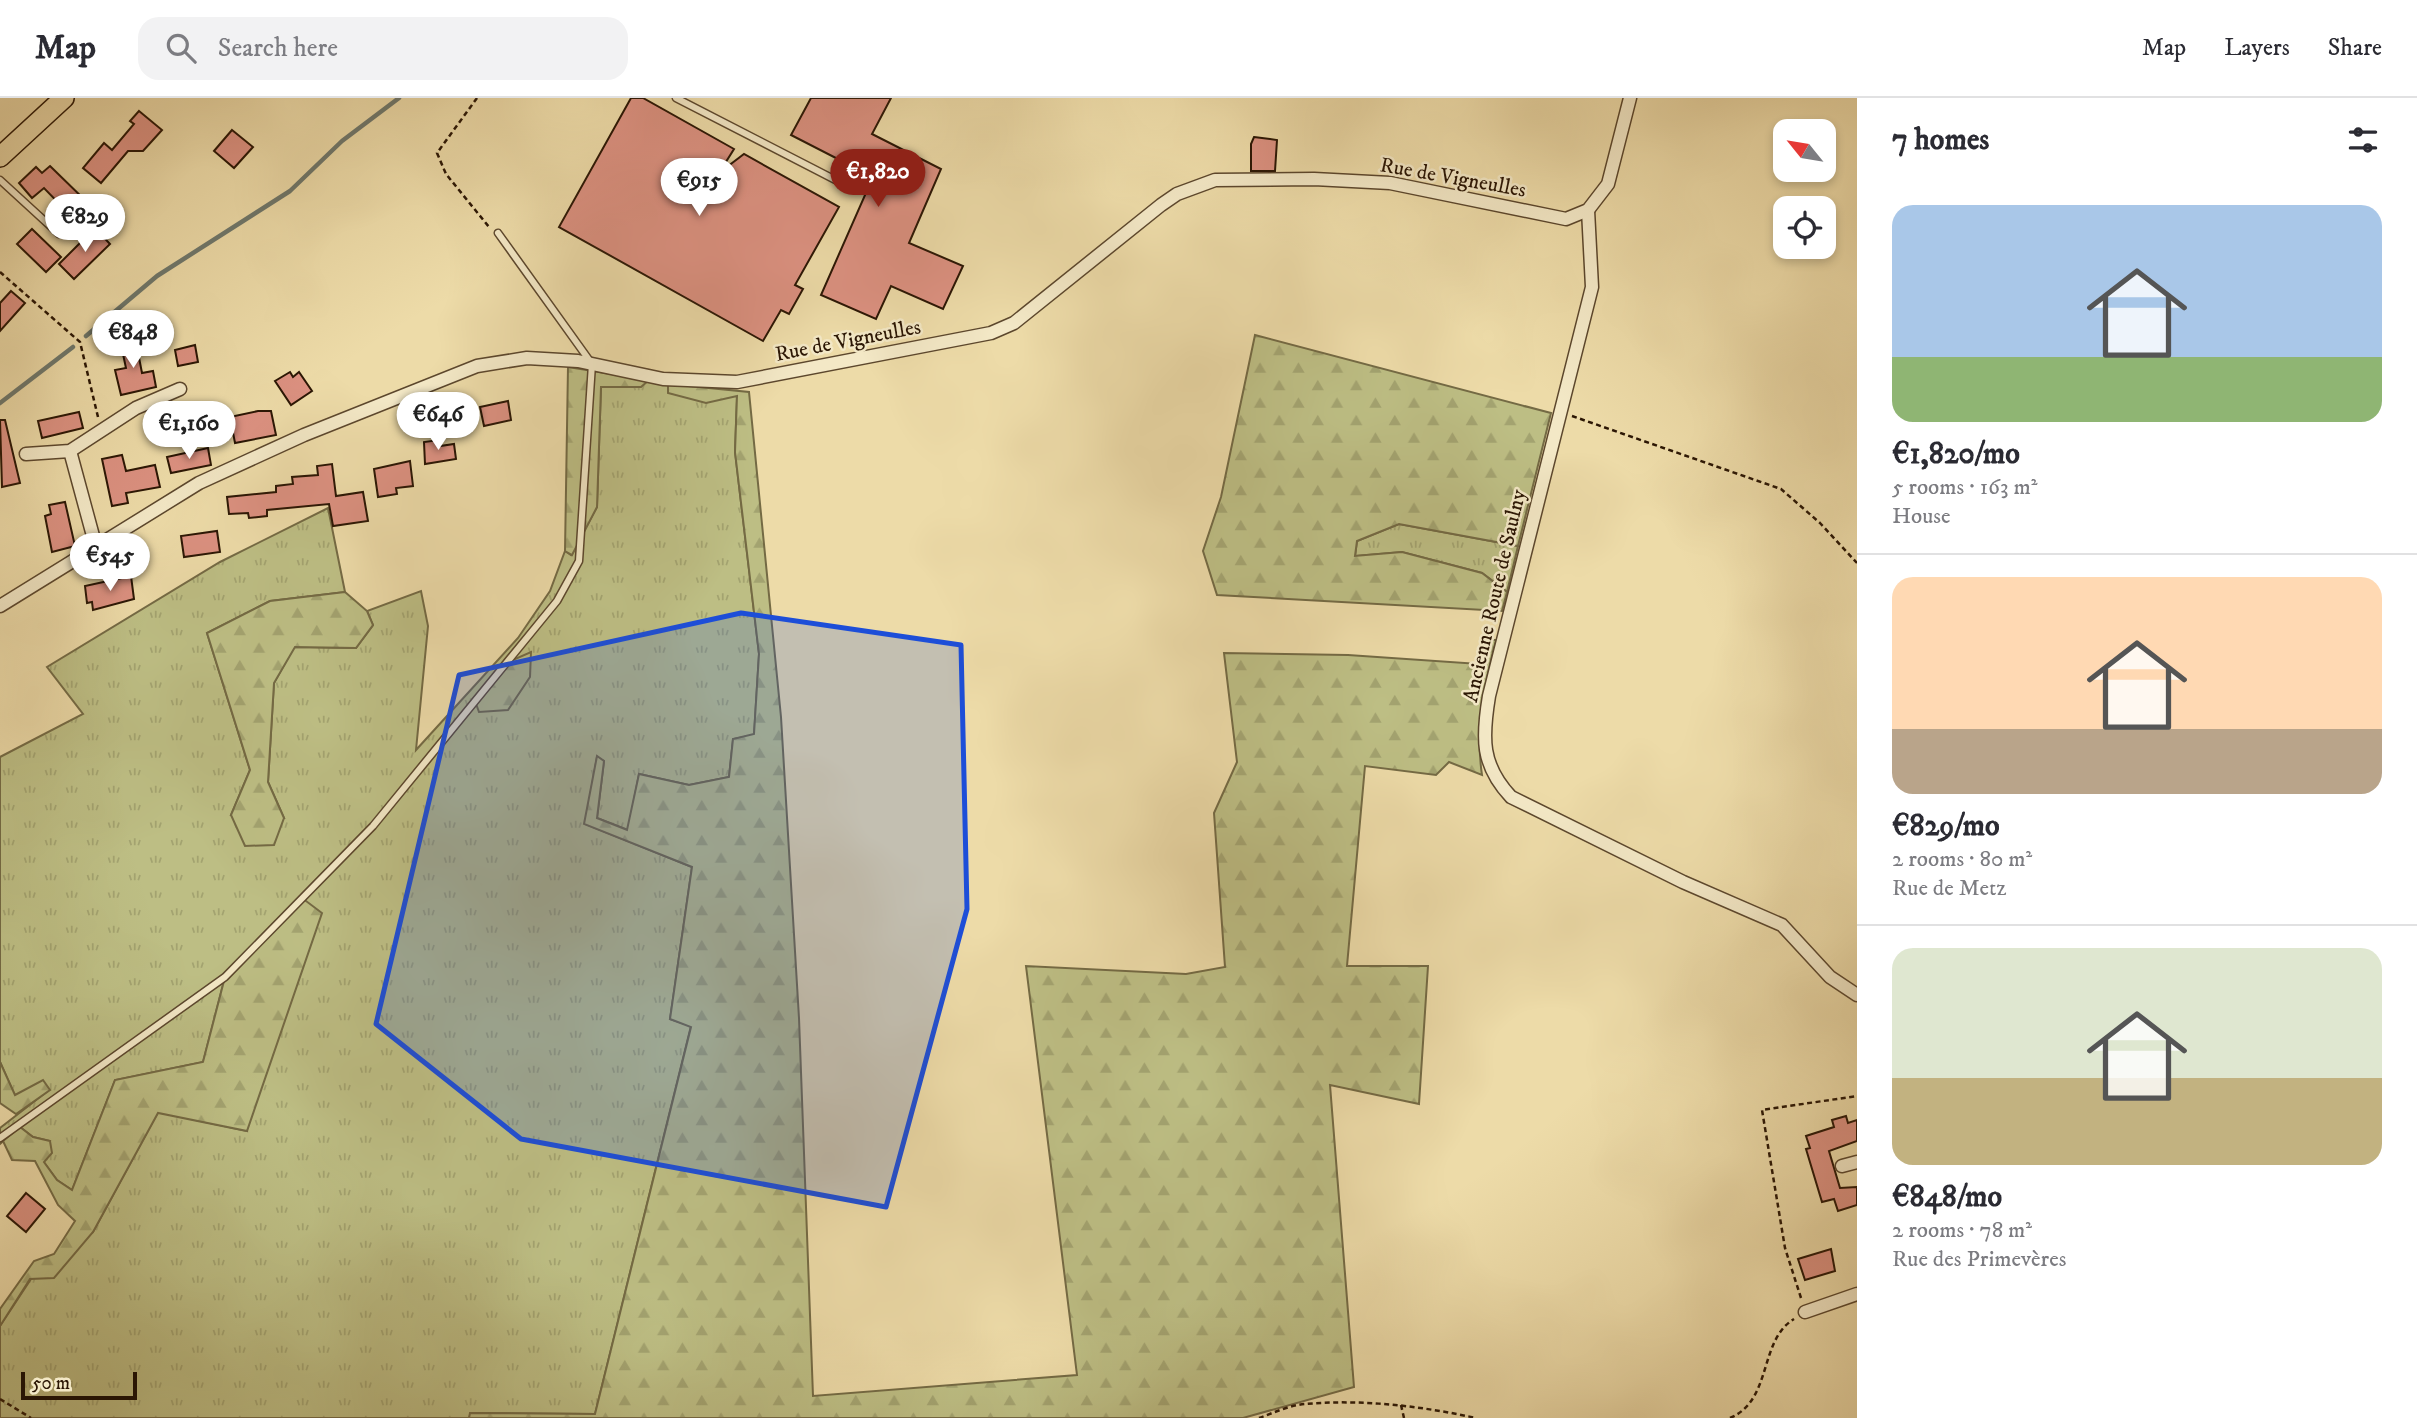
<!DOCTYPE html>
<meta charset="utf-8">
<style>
body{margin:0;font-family:"IM FELL DW Pica",serif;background:#f2f2f3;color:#2b2b33;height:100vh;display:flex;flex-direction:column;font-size:26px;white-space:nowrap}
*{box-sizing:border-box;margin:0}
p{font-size:23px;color:#7c7c81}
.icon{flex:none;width:38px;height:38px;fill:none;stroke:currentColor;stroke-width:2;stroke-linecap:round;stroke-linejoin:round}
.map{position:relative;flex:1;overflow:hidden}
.side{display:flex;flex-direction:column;background:#fff;width:560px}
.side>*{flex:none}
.needle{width:46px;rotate:300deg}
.controls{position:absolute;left:1773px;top:21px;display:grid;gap:14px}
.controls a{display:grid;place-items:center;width:63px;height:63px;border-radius:14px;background:#fff;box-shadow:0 4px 10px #0003;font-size:35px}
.scale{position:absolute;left:21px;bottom:18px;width:116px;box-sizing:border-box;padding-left:7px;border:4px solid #2b1604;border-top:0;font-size:19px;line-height:24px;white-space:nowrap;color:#2b1604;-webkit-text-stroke:5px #f3e8c6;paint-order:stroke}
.price{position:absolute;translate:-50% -60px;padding:0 16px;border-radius:24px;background:#fff;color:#222;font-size:23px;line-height:46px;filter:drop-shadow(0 2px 4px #0008)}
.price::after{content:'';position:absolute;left:50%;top:42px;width:21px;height:16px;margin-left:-10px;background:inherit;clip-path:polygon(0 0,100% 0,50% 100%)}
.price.selected{background:#8f2418;color:#fff}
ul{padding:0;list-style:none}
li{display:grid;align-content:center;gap:14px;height:371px;padding:0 35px}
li+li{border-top:2px solid #e1e1e2}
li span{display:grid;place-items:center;height:217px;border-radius:21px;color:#555}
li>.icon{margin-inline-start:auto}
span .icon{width:126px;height:126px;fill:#fffc;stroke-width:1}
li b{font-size:30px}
h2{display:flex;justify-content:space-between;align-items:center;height:84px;padding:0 35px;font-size:30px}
header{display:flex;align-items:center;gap:42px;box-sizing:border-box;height:98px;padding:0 35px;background:#fff;border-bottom:2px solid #e1e1e2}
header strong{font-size:33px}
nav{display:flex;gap:38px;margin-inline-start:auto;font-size:24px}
.search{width:490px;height:63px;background:#f2f2f3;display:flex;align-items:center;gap:18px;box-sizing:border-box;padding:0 24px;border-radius:21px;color:#7c7c81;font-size:26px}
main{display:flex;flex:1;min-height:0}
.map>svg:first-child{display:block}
.grass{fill:url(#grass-tufts);stroke:#746a44;stroke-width:2}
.forest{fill:url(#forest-firs);stroke:#746a44;stroke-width:2}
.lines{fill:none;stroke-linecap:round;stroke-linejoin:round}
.stream{stroke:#6f786c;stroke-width:4.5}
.building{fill:#dc9181;stroke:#2b1604;stroke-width:2}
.lane-casing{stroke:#5c472d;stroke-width:9}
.street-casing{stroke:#5c472d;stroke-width:15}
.primary-casing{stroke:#2b1604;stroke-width:22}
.path{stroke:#2b1604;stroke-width:2.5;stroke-dasharray:5 3.5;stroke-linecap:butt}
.lane{stroke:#f3e8c6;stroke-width:6}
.street{stroke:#f3e8c6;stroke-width:12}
.primary{stroke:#eddba8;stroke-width:19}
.marked{fill:#1d4ed8;fill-opacity:0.2;stroke:#1d4ed8;stroke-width:5;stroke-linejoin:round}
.labels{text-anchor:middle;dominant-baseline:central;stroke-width:5;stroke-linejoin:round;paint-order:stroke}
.street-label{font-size:21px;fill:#2b1604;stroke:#f3e8c6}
</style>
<header>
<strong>Map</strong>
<div class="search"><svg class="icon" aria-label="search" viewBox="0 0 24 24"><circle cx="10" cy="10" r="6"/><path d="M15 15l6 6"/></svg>Search here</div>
<nav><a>Map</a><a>Layers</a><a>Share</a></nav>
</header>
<main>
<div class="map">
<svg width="1857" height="1320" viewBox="0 0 1857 1320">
<defs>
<pattern id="grass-tufts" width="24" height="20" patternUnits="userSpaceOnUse" patternTransform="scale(1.75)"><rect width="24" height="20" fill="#bdbe84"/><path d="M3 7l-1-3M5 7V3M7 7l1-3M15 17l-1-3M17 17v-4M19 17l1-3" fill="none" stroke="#a3a370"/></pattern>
<pattern id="forest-firs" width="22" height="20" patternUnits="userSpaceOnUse" patternTransform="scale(1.75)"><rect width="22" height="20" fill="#bdbe84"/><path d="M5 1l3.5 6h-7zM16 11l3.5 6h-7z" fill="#a3a370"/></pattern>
</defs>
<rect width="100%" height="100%" fill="#eddba8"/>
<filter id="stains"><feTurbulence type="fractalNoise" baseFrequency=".00286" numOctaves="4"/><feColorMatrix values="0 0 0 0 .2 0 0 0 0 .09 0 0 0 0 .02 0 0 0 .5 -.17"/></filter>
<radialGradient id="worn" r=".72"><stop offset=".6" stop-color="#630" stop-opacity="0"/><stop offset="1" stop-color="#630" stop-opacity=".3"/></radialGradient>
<g class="grass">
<path d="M649,282L737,298L735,354L759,556L754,637L733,641L729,679L689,687L639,676L628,732L597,720L604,663L597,659L585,726L692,769L670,921L691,928L595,1316L471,1315L469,1320H0V1228L31,1181L93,1134L158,1014L247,1033L225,879L203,964L115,982L72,1092L57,1082L43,1063L50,1043L33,1039L20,1029L0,1046V1030L49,992L15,998L0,964V659L83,616L47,569L220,464L328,410L345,494L270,503L207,535L250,672L231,717L284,720L268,684L274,585L294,549L356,550L373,527L367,513L421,493L428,528L416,652L518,540L550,493L565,453L571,457L597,409L601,289H640Z"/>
<path d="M1399,426L1518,448L1507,494L1482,475L1402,454L1355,458L1357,443Z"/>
</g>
<g class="forest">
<path d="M1255,237L1551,315L1518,448L1399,426L1357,443L1355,458L1402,454L1482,475L1507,494L1502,513L1217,497L1203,453L1221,399Z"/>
<path d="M568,269L649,282L641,289H601L597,409L572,457L565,453Z"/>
<path d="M668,286L749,294L781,619L799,920L813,1298L1077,1277L1026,868L1186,876L1225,869L1214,715L1237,664L1224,555L1348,557L1479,566L1486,542H1496C1484,588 1475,630 1482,677L1449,664L1436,677L1365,668L1347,868H1428L1419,1006L1330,987L1354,1289L1243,1320H469L470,1315L595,1316L691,929L670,921L692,769L584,726L597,658L604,663L597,720L627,732L639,676L689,687L729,679L733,641L754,636L759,556L735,354L737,298L706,305L668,295Z"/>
<path d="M345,494L367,513L373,527L356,550L295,549L274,585L268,684L284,720L274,747L245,748L231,717L250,672L207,535L270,503Z"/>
<path d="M531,554L530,579L508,612L479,614L475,603L506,565Z"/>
<path d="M302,800L322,815L247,1033L158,1015L93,1134L54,1180L30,1181L0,1228V1211L34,1163L54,1156L75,1123L58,1107L35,1063L12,1062L3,1043L20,1029L33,1039L50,1043L52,1055L44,1064L57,1082L72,1092L115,982L203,964L225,879Z"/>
<path d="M0,964L15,997L43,982L50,992L16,1016L0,1005Z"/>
</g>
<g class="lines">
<g class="stream">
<path d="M86,238L157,178L290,93L342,43L399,0"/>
<path d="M0,305L73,249"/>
</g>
</g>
<g class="building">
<path d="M631,0H643L734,51L719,75L744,56L839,109L795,187L803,191L789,216L781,212L763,243L559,129Z"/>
<path d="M811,0H891L872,36L941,71L909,145L963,168L943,211L891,188L876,221L821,197L873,79L791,37Z"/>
<path d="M139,13L162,32L143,53H128L101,85L83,70L104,45L112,52L134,26L130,23Z"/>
<path d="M232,32L253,49L234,70L214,53Z"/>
<path d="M1254,39L1277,42L1275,73H1251V46Z"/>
<path d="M50,68L89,106L74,121L44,90L32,100L19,85L36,69L42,75Z"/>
<path d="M95,130L110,146L74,181L59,166Z"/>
<path d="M32,131L61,159L46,174L17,146Z"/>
<path d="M11,193L25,205L0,233V205Z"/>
<path d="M135,239L142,275L153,273L156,289L121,297L115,272L126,270L120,242Z"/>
<path d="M195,247L198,264L178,268L175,252Z"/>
<path d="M290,274L293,279L299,274L312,293L291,307L275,283Z"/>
<path d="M508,303L511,322L484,328L480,309Z"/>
<path d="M258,313H271L276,337L235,345L230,319Z"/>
<path d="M79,314L83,330L42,340L38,323Z"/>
<path d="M0,322H5L20,385L2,389Z"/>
<path d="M439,342L440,348L454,346L456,361L425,366L424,344Z"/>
<path d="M208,350L211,367L171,375L167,359Z"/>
<path d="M122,357L126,373L155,367L160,389L126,395L128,405L112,408L102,361Z"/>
<path d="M410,363L413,388L396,390L397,396L378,399L374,371Z"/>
<path d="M332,366L336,398L363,394L368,423L333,428L329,406L267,412V418L249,420L248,415L229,416L227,399L276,394V388L293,386L292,379L318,377L317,368Z"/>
<path d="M65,404L75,448L52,454L45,418L51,416L49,407Z"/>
<path d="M217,433L220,454L184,459L181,438Z"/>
<path d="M131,478L134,501L93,512L92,504L87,505L85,488Z"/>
<path d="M1846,1018L1848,1025L1857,1022V1043L1829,1053L1840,1090L1857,1089V1107L1838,1113L1834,1101L1822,1104L1806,1051L1810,1050L1806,1038L1834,1029L1832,1022Z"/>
<path d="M26,1095L45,1111L26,1134L7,1118Z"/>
<path d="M1831,1151L1835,1173L1805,1182L1798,1161Z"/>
</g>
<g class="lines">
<defs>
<g id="lane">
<path d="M676,0L853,91"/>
<path d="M0,82L59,136"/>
<path d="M0,1040L225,879L373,728L557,503L579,463L592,266L498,135"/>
</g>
<g id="street">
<path d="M1588,112L1592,189L1489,598C1482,640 1481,667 1511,699L1683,784L1782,827L1830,879L1857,897"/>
<path d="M70,353L96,449"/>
<path d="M26,356L70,353L136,310L180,291"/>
<path d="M0,508L199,385L304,337L477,268L527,260L578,263L663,281L737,284L991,235L1014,225L1161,107L1177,96L1215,82L1314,81L1390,85L1566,121L1588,112L1608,86L1630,0"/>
<path d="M1842,1068L1857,1064"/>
<path d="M1805,1214L1857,1196"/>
</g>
<path id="primary" d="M0,59L64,0"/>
</defs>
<use href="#lane" class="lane-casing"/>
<use href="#street" class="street-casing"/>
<use href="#primary" class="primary-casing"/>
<g class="path">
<path d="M477,0L437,55L446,76L489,129"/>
<path d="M0,174L80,244L98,319"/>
<path d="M1572,318L1781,391L1820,425L1857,465"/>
<path d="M1801,1200L1785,1150L1762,1012L1857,998"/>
<path d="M0,1301L31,1320"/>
<path d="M1401,1307L1404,1320"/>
<path d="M1259,1320C1273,1315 1290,1307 1305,1306C1362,1301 1421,1308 1476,1320"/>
<path d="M1730,1320C1773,1302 1758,1243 1794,1221"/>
</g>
<use href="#lane" class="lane"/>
<use href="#street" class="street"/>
<use href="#primary" class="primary"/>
</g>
<path class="marked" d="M741,515L961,547L967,811L886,1109L521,1041L376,926L459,577Z"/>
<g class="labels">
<g class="street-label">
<text transform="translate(1453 80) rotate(10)">Rue de Vigneulles</text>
<text transform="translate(848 243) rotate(-11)">Rue de Vigneulles</text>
<text transform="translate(1495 498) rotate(-77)">Ancienne Route de Saulny</text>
</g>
</g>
<rect width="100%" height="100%" filter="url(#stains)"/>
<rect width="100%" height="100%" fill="url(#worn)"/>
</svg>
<div class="controls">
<a><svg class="needle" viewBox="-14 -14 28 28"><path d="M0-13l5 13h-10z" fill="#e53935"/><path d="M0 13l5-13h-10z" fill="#7c7c81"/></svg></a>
<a><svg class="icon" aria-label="locate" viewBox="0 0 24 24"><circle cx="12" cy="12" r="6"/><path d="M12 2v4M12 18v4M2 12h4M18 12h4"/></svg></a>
</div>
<div class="scale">50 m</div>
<b class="price selected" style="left:878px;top:111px">€1,820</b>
<b class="price" style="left:699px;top:120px">€915</b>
<b class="price" style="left:85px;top:156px">€829</b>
<b class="price" style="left:133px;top:272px">€848</b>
<b class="price" style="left:438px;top:354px">€646</b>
<b class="price" style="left:189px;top:363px">€1,160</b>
<b class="price" style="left:110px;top:495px">€545</b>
</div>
<section class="side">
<h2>7 homes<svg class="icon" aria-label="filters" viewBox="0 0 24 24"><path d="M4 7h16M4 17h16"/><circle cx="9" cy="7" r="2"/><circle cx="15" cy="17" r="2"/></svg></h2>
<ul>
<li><span style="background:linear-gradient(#a9c7e8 70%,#8fb573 0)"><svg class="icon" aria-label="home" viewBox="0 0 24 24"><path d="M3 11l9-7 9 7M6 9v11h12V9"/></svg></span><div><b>€1,820/mo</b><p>5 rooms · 163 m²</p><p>House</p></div></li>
<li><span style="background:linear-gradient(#ffd9b3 70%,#b9a48a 0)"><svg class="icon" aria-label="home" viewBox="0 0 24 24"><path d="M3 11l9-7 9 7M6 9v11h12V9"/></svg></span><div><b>€829/mo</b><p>2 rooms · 80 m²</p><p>Rue de Metz</p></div></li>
<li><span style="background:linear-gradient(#dfe7d0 60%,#c2b280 0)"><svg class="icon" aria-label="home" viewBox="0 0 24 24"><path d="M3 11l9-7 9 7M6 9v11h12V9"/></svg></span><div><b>€848/mo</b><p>2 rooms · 78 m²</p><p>Rue des Primevères</p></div></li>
</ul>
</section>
</main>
